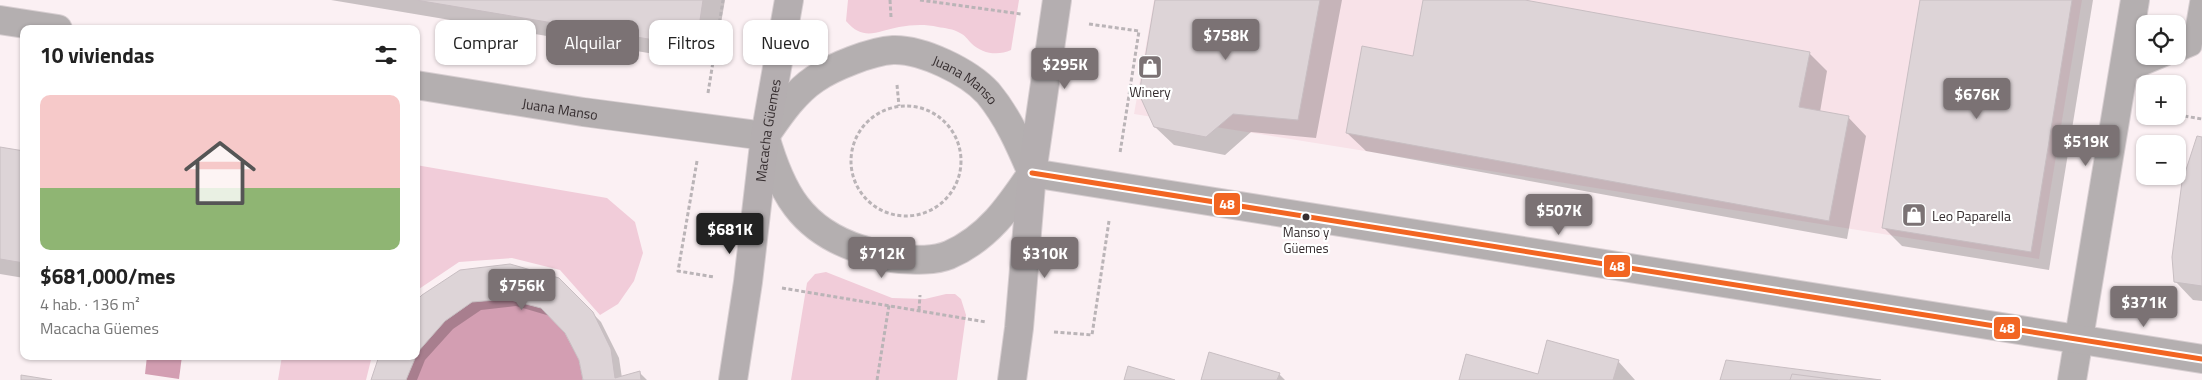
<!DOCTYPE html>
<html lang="es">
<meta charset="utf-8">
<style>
body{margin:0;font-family:"Titillium Web",sans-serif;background:#f2f2f2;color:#222;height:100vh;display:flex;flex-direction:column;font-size:19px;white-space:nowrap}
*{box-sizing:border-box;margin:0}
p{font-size:16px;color:#767676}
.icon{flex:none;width:28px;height:28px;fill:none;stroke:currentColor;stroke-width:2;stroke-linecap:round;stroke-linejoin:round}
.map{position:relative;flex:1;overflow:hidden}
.side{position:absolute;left:20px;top:25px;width:400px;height:335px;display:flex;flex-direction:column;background:#fff;border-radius:10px;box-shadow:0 1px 4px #0004}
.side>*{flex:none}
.top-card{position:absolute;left:435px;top:20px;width:475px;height:45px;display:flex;gap:10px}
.controls{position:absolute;left:2136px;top:15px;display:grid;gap:10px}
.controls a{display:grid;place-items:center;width:50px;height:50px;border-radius:10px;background:#fff;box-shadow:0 1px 4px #0004;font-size:25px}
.price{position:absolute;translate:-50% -42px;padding:0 11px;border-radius:5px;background:#7b7274;color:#fff;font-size:16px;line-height:32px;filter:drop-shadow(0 1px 2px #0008)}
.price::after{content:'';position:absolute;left:50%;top:30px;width:15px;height:11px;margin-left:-8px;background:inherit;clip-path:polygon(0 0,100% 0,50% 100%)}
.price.selected{background:#222;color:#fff}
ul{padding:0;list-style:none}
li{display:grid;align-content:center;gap:10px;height:265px;padding:0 20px}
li+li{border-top:1px solid #e0e0e0}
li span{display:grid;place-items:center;height:155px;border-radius:10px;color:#555}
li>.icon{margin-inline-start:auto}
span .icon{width:90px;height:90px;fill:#fffc;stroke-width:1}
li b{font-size:21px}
h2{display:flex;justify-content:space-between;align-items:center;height:60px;padding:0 20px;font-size:21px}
.chip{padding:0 18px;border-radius:10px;background:#fff;box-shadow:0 1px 4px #0004;font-size:18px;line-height:45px}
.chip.selected{background:#7b7274;color:#fff}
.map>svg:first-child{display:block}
.built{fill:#f8e2e8}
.green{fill:#f1ccd9}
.water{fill:#d39eb2}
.shadow{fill:#0003}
.building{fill:#ddd4d7;stroke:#c8bec2}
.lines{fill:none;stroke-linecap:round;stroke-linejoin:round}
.service-casing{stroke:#d7ced1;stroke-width:21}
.minor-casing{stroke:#d7ced1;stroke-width:30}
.tertiary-casing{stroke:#d7ced1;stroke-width:30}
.secondary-casing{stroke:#d7ced1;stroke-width:30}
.path{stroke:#bab4b7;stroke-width:3;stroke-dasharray:4 2.5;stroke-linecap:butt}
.service{stroke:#b4afb0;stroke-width:19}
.minor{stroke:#b4afb0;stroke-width:28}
.tertiary{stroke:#b4afb0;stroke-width:28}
.secondary{stroke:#b4aeb0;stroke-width:28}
.bus-1-casing{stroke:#fff;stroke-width:9}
.bus-1{stroke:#f26522;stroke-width:5}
.bus-dot{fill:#362e30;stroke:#fff;stroke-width:2}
.labels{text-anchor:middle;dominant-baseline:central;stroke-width:4.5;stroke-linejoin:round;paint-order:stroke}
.bus-label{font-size:13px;fill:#362e30;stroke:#fff}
.street-label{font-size:14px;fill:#362e30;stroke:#fff}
.poi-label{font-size:14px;fill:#362e30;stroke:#fff}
.line-badge{stroke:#fff;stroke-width:2}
.badge-label{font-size:14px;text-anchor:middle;font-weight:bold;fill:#fff}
</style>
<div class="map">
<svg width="2202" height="380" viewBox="0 0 2202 380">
<rect width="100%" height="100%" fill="#fbf0f3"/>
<path class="built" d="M1154,0H2082L2039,259L1134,114Z"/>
<g class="green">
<path d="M848,0H1019L1011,50C998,56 982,54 971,43C968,40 965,35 960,33C954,29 944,28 938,27C924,24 912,25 899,27C877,31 864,42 846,21Z"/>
<path d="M416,165L607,198L635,222L643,253L634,281L618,304L600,315L560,270L512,258L459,262L416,291Z"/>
<path d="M826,272L892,298L925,299L946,294H955L961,299L966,315L957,380H791L807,283L815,274Z"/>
<path d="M282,356H372L366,380H278Z"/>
</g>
<g class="water">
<path d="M507,299L541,308L565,333L579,360L583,380H406L417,352L445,321L472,302Z"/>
<path d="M147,356H182L179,379L145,374Z"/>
</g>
<g class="shadow">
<path d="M331,0H725L714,64Z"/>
<path d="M1156,0H1342L1316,138L1251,132L1225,155L1174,145L1155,127Z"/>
<path d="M1424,0H1518L1809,53L1827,71L1820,112L1848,117L1866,136L1847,239L1366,151L1347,133L1414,57Z"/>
<path d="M1921,0H2093L2049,270L1902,246L1884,228Z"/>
<path d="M2202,138V301L2193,300L2175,281Z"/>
<path d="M0,149L24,152V278L0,274Z"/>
<path d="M559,279L601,322L619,358L622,378L640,373L647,380H584L580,360L566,332L550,316L516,306L481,310L453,329L425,360L417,380H372L381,356H416V303Z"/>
<path d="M1618,361L1635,380H1460L1538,376Z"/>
<path d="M1279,374L1285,380H1202Z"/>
</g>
<g class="building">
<path d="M416,0H703L696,47Z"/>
<path d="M1155,0H1320L1298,120L1233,114L1206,137L1154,127L1139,94Z"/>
<path d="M1423,0H1525L1810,52L1799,107L1849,116L1829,221L1346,133L1362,46L1413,56Z"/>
<path d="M1920,0H2072L2031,252L1882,228Z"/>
<path d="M2197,136L2202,137V286L2174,282L2172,257L2182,182Z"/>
<path d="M0,147L24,151V263L0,259Z"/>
<path d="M510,264L559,278L593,312L611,349L615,378L640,371L641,380H583L579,360L565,333L541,308L507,299L472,302L445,321L416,354V301L422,295L460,270Z"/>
<path d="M1547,340L1619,360L1613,380H1459L1466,354L1538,374Z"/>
<path d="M1209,352L1280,373L1277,380H1201Z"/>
<path d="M379,356H416L406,380H371Z"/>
<path d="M1726,360L1881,380H1720Z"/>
<path d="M1128,366L1175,380H1124Z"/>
<path d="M1792,374L1831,379L1838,380H1790Z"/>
<path d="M21,375L52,380H21Z"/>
</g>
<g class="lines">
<defs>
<g id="service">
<path d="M2178,52L2192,46L2200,0"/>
<path d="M2123,74L2166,56"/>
</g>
<path id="minor" d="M2072,380L2135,0"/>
<g id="tertiary">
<path d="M0,20L58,29"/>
<path id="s1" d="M416,85L583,112L765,136"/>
<path d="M765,136C781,192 801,230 860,249C874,254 886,258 900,259C916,260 934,261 949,255C988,238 1009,207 1032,173"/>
<path id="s2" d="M765,136C779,116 794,93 815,79C832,67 872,51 893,50C922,49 969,72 988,93C1008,117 1020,145 1032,173"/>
<path d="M1032,173L2202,359"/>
</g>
<g id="secondary">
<path id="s3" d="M733,380L748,282L765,136L789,0"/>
<path d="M1012,380L1019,328L1032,173L1057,0"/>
</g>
</defs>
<use href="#service" class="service-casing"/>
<use href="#minor" class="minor-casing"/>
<use href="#tertiary" class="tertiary-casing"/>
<use href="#secondary" class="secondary-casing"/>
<g class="path">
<path d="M890,0L891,17"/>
<path d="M920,0L1021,14"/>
<path d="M1089,24L1139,31L1120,153"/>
<path d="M897,85L899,106"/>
<path d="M708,93L723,0"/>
<circle cx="906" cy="161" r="55"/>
<path d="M2178,115L2202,119"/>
<path d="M697,161L678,271L714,277"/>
<path d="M782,288L986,322"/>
<path d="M919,310L920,295"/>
<path d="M1054,332L1092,335L1109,221"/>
<path d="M877,380L889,305"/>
</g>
<use href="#service" class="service"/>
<use href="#minor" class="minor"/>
<use href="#tertiary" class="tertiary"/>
<use href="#secondary" class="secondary"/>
<defs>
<path id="bus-1" d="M1032,173L2202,359"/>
</defs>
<use href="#bus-1" class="bus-1-casing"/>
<use href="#bus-1" class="bus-1"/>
</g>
<defs>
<symbol id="shop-square" viewBox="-11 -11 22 22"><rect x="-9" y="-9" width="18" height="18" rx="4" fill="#7b7274" stroke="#fff"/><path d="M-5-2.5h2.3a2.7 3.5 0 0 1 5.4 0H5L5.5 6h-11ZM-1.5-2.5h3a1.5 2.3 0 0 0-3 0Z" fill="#fff"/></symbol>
</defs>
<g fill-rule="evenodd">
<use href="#shop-square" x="1136" y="53" width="28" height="28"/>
<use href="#shop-square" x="1900" y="201" width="28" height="28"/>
</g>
<circle class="bus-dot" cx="1306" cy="217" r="4.5"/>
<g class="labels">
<g class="bus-label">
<text x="1306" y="232">Manso y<tspan x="1306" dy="16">Güemes</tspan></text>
</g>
<g class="street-label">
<text stroke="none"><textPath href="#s2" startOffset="240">Juana Manso</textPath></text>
<text stroke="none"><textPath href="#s1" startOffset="146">Juana Manso</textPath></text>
<text stroke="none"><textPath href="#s3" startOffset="252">Macacha Güemes</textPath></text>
</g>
<g class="poi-label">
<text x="1150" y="91">Winery</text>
<text x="1932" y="215" text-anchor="start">Leo Paparella</text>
</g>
</g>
<g class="line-badge">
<rect x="1213" y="192" width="28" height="24" rx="5" fill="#f26522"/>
<rect x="1603" y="254" width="28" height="24" rx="5" fill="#f26522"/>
<rect x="1993" y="316" width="28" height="24" rx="5" fill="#f26522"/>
</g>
<g class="badge-label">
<text x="1227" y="209">48</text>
<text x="1617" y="271">48</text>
<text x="2007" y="333">48</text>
</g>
</svg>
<div class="controls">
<a><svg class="icon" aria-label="locate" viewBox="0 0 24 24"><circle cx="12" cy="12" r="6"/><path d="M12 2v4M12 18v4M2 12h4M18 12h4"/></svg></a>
<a>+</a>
<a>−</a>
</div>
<b class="price" style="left:1226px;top:61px">$758K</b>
<b class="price" style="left:1065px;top:90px">$295K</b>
<b class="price" style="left:1977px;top:120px">$676K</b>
<b class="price" style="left:2086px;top:167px">$519K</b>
<b class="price" style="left:1559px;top:236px">$507K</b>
<b class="price selected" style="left:730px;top:255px">$681K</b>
<b class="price" style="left:882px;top:279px">$712K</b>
<b class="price" style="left:1045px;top:279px">$310K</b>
<b class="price" style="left:522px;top:311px">$756K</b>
<b class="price" style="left:2144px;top:328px">$371K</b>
<div class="top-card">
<a class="chip">Comprar</a>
<a class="chip selected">Alquilar</a>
<a class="chip">Filtros</a>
<a class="chip">Nuevo</a>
</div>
<section class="side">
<h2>10 viviendas<svg class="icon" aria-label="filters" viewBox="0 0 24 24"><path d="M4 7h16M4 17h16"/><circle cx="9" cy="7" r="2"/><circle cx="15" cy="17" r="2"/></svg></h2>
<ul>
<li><span style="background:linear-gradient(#f6c9c9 60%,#8fb573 0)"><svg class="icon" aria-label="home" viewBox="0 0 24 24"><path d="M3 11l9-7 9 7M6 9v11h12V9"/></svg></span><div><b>$681,000/mes</b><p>4 hab. · 136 m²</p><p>Macacha Güemes</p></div></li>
</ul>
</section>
</div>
